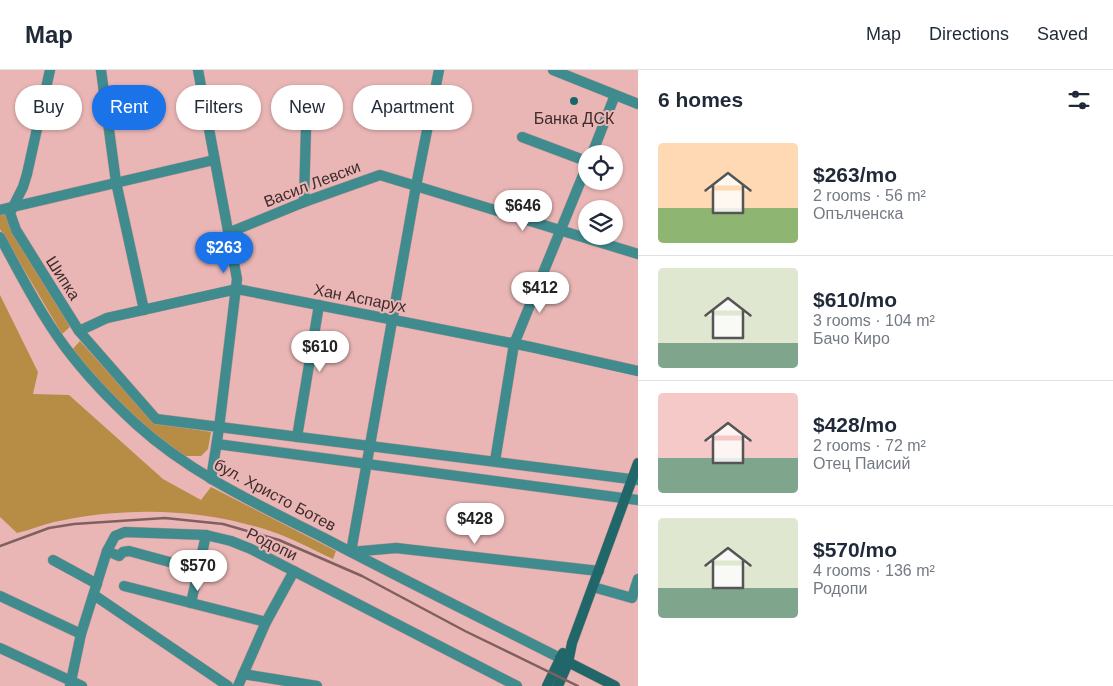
<!DOCTYPE html>
<meta charset="utf-8">
<style>
body{margin:0;font-family:Helvetica,sans-serif;background:#f6f6f7;color:#1f2937;height:100vh;display:flex;flex-direction:column;font-size:19px;white-space:nowrap}
*{box-sizing:border-box;margin:0}
p{font-size:16px;color:#747a83}
.icon{flex:none;width:28px;height:28px;fill:none;stroke:currentColor;stroke-width:2;stroke-linecap:round;stroke-linejoin:round}
.map{position:relative;flex:1;overflow:hidden}
.side{display:flex;flex-direction:column;background:#fff;width:475px}
.side>*{flex:none}
.banner{position:absolute;left:15px;top:15px;width:475px;height:45px;display:flex;gap:10px}
.fabs{position:absolute;left:578px;top:75px;display:grid;gap:10px}
.fabs a{display:grid;place-items:center;width:45px;height:45px;border-radius:50%;background:#fff;box-shadow:0 1px 4px #0004;font-size:25px}
.price{position:absolute;translate:-50% -42px;padding:0 11px;border-radius:18px;background:#fff;color:#222;font-size:16px;line-height:32px;filter:drop-shadow(0 1px 2px #0008)}
.price::after{content:'';position:absolute;left:50%;top:30px;width:15px;height:11px;margin-left:-8px;background:inherit;clip-path:polygon(0 0,100% 0,50% 100%)}
.price.current{background:#1a73e8;color:#fff}
ul{padding:0;list-style:none}
li{display:flex;align-items:center;gap:15px;height:125px;padding:0 20px}
li+li{border-top:1px solid #e0e1e3}
li span{display:grid;place-items:center;flex:none;width:140px;height:100px;border-radius:5px;color:#555}
li>.icon{margin-inline-start:auto}
span .icon{width:60px;height:60px;fill:#fffc;stroke-width:1}
li b{font-size:21px}
h2{display:flex;justify-content:space-between;align-items:center;height:60px;padding:0 20px;font-size:21px}
.tag{padding:0 18px;border-radius:22px;background:#fff;box-shadow:0 1px 4px #0004;font-size:18px;line-height:45px}
.tag.current{background:#1a73e8;color:#fff}
header{display:flex;align-items:center;gap:30px;box-sizing:border-box;height:70px;padding:0 25px;background:#fff;border-bottom:1px solid #e0e1e3}
header strong{font-size:24px}
nav{display:flex;gap:28px;margin-inline-start:auto;font-size:18px}
main{display:flex;flex:1;min-height:0}
.map>svg:first-child{display:block}
.green{fill:#b78d46}
.lines{fill:none;stroke-linecap:round;stroke-linejoin:round}
.minor-casing{stroke:#c09594;stroke-width:11}
.tertiary-casing{stroke:#c09594;stroke-width:11}
.secondary-casing{stroke:#c09594;stroke-width:11}
.minor{stroke:#3f8b8e;stroke-width:10}
.tertiary{stroke:#3f8b8e;stroke-width:10}
.secondary{stroke:#21676a;stroke-width:10}
.rail{stroke:#7f605f;stroke-width:2.5}
.poi-dot{fill:#186669;stroke:#e9b6b5;stroke-width:2}
.labels{text-anchor:middle;dominant-baseline:central;stroke-width:4;stroke-linejoin:round;paint-order:stroke}
.poi-label{font-size:16px;fill:#402c2c;stroke:#e9b6b5}
.street-label{font-size:16px;fill:#402c2c;stroke:#e9b6b5}
</style>
<header>
<strong>Map</strong>
<nav><a>Map</a><a>Directions</a><a>Saved</a></nav>
</header>
<main>
<div class="map">
<svg width="638" height="616" viewBox="0 0 638 616">
<rect width="100%" height="100%" fill="#e9b6b5"/>
<g class="green">
<path d="M7,142L70,257L62,264L0,159V145Z"/>
<path d="M0,225L38,302L33,324L69,325L163,409L201,430L211,417L336,481L333,489C313,480 294,469 273,462C203,438 127,436 54,452C42,455 30,460 17,463L0,447Z"/>
<path d="M80,271L154,353L211,362L208,379L201,386H184L140,353L70,282Z"/>
</g>
<g class="lines">
<defs>
<g id="minor">
<path d="M50,0L27,104L23,117L10,143L16,160L79,261L156,349L638,410"/>
<path d="M101,0L116,112L144,240"/>
<path d="M198,0L237,209L219,358L211,409"/>
<path d="M439,0L416,116L351,482L396,478L599,501"/>
<path d="M553,0L638,34"/>
<path d="M522,67L586,91"/>
<path d="M592,84L615,25"/>
<path d="M304,132L306,57"/>
<path d="M0,140L214,90"/>
<path d="M228,163L304,132L380,105L638,184"/>
<path d="M79,261L107,248L237,219L531,277L638,301"/>
<path d="M297,367L319,235"/>
<path d="M217,374L638,430"/>
<path d="M495,391L514,274L586,98"/>
<path d="M107,481L119,486L123,482L129,481L199,500"/>
<path d="M53,490L97,514"/>
<path d="M124,516L266,552"/>
<path d="M593,517L632,528L638,509"/>
<path d="M94,525L228,616"/>
<path d="M0,526L81,564"/>
<path d="M191,533L206,465"/>
<path d="M0,578L82,616"/>
<path d="M243,604L317,616"/>
<path d="M70,616L81,564L107,481L115,466L125,462L206,465L231,471L251,479L517,616"/>
<path d="M238,616L266,552L294,501"/>
</g>
<path id="tertiary" d="M0,167C20,204 40,243 65,277C86,305 112,332 137,355C191,404 259,435 324,468C402,509 481,548 560,588"/>
<g id="secondary">
<path d="M560,588L615,616"/>
<path d="M547,616L563,583"/>
<path d="M558,616L568,593L572,573L638,393"/>
</g>
</defs>
<use href="#minor" class="minor-casing"/>
<use href="#tertiary" class="tertiary-casing"/>
<use href="#secondary" class="secondary-casing"/>
<use href="#minor" class="minor"/>
<use href="#tertiary" class="tertiary"/>
<use href="#secondary" class="secondary"/>
<path class="rail" d="M0,476L49,458L74,454L165,448L223,454L279,470L362,506L465,561L578,616"/>
</g>
<circle class="poi-dot" cx="574" cy="31" r="5"/>
<g class="labels">
<g class="poi-label">
<text x="574" y="48">Банка ДСК</text>
</g>
<g class="street-label">
<text transform="translate(312 114) rotate(-21)">Васил Левски</text>
<text transform="translate(63 208) rotate(57)">Шипка</text>
<text transform="translate(360 228) rotate(11)">Хан Аспарух</text>
<text transform="translate(275 425) rotate(28)">бул. Христо Ботев</text>
<text transform="translate(272 474) rotate(26)">Родопи</text>
</g>
</g>
</svg>
<div class="fabs">
<a><svg class="icon" aria-label="locate" viewBox="0 0 24 24"><circle cx="12" cy="12" r="6"/><path d="M12 2v4M12 18v4M2 12h4M18 12h4"/></svg></a>
<a><svg class="icon" aria-label="layers" viewBox="0 0 24 24"><path d="M12 4l9 5-9 5-9-5zM3 14l9 5 9-5"/></svg></a>
</div>
<b class="price" style="left:523px;top:162px">$646</b>
<b class="price current" style="left:224px;top:204px">$263</b>
<b class="price" style="left:540px;top:244px">$412</b>
<b class="price" style="left:320px;top:303px">$610</b>
<b class="price" style="left:475px;top:475px">$428</b>
<b class="price" style="left:198px;top:522px">$570</b>
<div class="banner">
<a class="tag">Buy</a>
<a class="tag current">Rent</a>
<a class="tag">Filters</a>
<a class="tag">New</a>
<a class="tag">Apartment</a>
</div>
</div>
<section class="side">
<h2>6 homes<svg class="icon" aria-label="filters" viewBox="0 0 24 24"><path d="M4 7h16M4 17h16"/><circle cx="9" cy="7" r="2"/><circle cx="15" cy="17" r="2"/></svg></h2>
<ul>
<li><span style="background:linear-gradient(#ffd9b3 65%,#8fb573 0)"><svg class="icon" aria-label="home" viewBox="0 0 24 24"><path d="M3 11l9-7 9 7M6 9v11h12V9"/></svg></span><div><b>$263/mo</b><p>2 rooms · 56 m²</p><p>Опълченска</p></div></li>
<li><span style="background:linear-gradient(#dfe7d0 75%,#7fa58c 0)"><svg class="icon" aria-label="home" viewBox="0 0 24 24"><path d="M3 11l9-7 9 7M6 9v11h12V9"/></svg></span><div><b>$610/mo</b><p>3 rooms · 104 m²</p><p>Бачо Киро</p></div></li>
<li><span style="background:linear-gradient(#f6c9c9 65%,#7fa58c 0)"><svg class="icon" aria-label="home" viewBox="0 0 24 24"><path d="M3 11l9-7 9 7M6 9v11h12V9"/></svg></span><div><b>$428/mo</b><p>2 rooms · 72 m²</p><p>Отец Паисий</p></div></li>
<li><span style="background:linear-gradient(#dfe7d0 70%,#7fa58c 0)"><svg class="icon" aria-label="home" viewBox="0 0 24 24"><path d="M3 11l9-7 9 7M6 9v11h12V9"/></svg></span><div><b>$570/mo</b><p>4 rooms · 136 m²</p><p>Родопи</p></div></li>
</ul>
</section>
</main>
